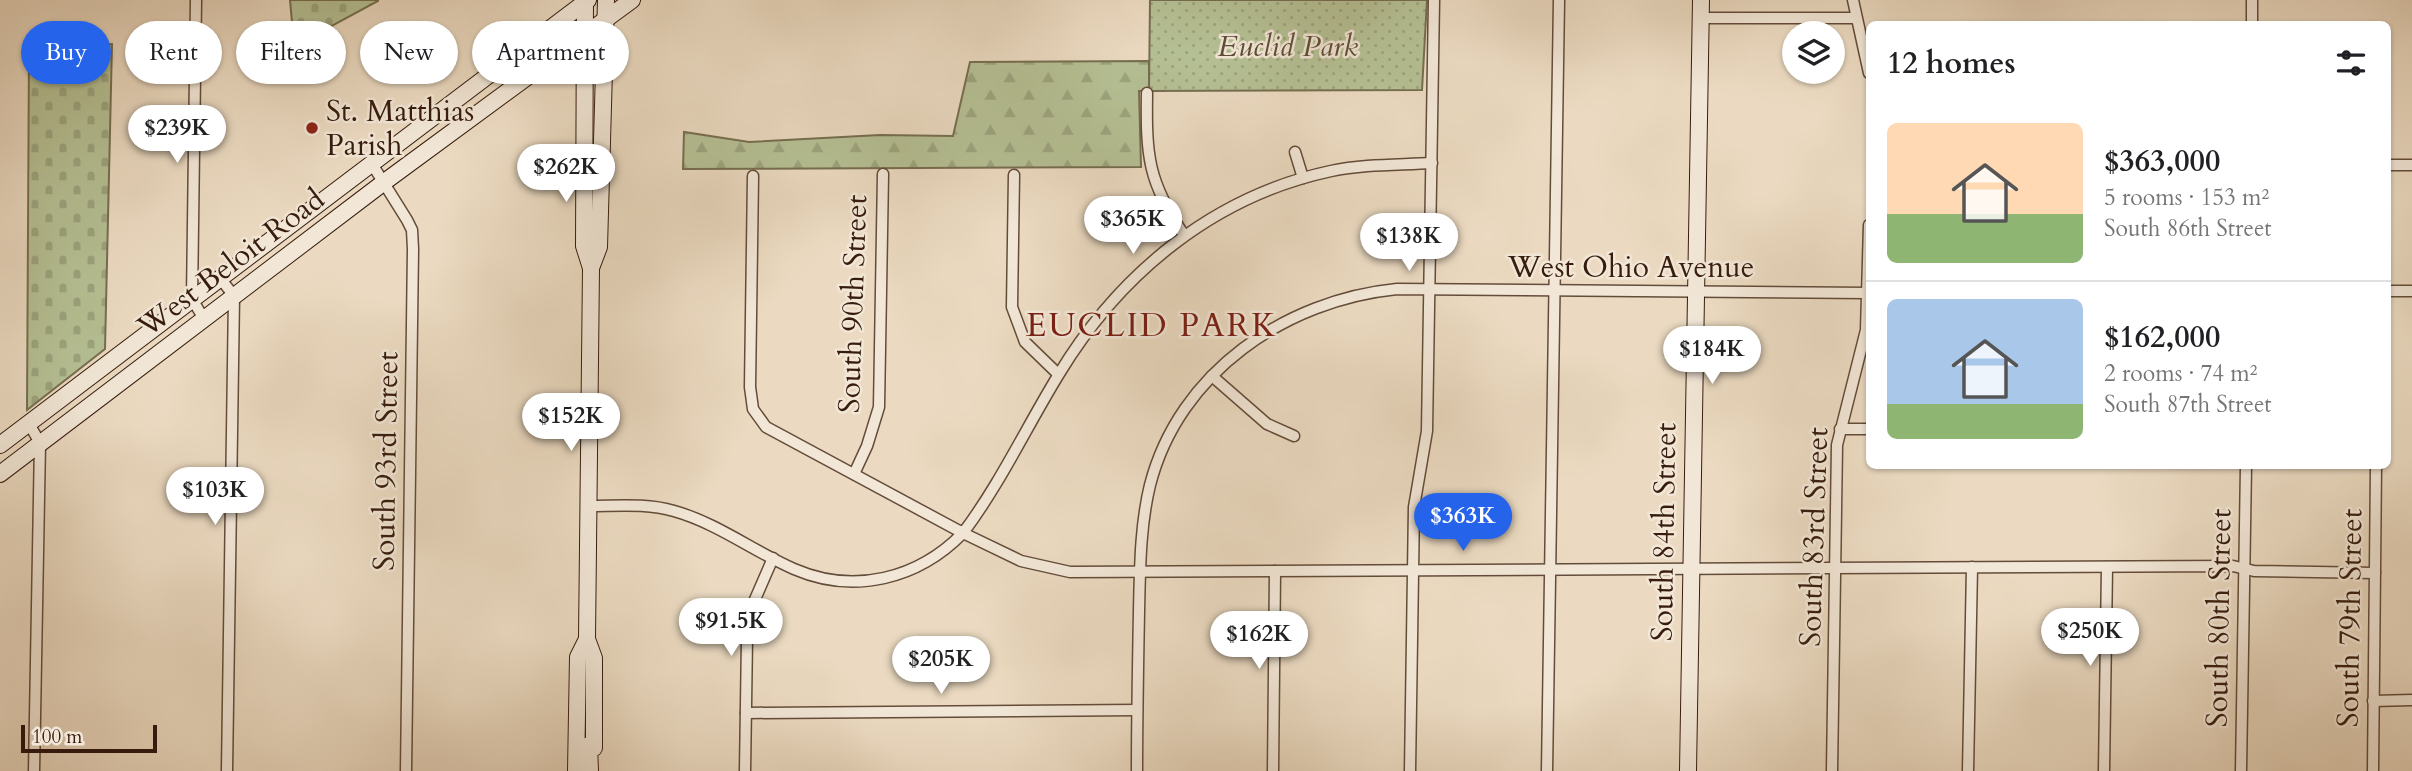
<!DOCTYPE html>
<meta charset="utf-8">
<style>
body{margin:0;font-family:Cardo,serif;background:#f2f2f2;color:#202124;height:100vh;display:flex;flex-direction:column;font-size:26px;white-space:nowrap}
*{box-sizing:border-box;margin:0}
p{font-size:23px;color:#757577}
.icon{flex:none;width:38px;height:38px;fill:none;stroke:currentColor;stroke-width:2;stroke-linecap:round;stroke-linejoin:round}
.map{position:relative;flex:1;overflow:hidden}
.panel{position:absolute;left:1866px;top:21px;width:525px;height:448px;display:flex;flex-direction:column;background:#fff;border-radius:10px;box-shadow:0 2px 5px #0004}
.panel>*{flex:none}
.guide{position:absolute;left:21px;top:21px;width:665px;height:63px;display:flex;gap:14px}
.tools{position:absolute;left:1782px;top:21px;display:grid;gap:14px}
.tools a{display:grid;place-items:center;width:63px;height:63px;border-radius:50%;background:#fff;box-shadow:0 2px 5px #0004;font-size:35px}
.scale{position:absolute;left:21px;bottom:18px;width:136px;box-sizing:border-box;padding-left:7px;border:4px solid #371c0d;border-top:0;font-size:19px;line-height:24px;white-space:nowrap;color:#371c0d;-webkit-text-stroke:5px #f2e7d7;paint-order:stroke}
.price{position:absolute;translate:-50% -60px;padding:0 16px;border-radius:24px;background:#fff;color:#222;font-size:23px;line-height:46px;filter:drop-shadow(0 2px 4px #0008)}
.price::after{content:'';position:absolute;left:50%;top:42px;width:21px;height:16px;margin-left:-10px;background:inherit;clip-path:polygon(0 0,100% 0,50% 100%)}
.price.selected{background:#2563eb;color:#fff}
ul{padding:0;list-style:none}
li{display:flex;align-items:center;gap:21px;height:175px;padding:0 21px}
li+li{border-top:2px solid #e0e0e0}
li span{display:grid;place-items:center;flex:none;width:196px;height:140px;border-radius:10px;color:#555}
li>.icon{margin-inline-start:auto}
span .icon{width:84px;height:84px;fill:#fffc;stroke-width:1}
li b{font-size:30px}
h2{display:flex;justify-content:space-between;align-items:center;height:84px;padding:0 21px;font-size:30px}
.chip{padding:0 24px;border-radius:32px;background:#fff;box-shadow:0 2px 5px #0004;font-size:24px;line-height:63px}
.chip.selected{background:#2563eb;color:#fff}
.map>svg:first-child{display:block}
.forest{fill:url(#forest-firs);stroke:#766e50;stroke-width:2}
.cemetery{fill:url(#cemetery-stones);stroke:#766e50;stroke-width:2}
.park{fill:url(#park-dots);stroke:#766e50;stroke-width:2}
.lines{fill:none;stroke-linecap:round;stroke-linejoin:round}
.street-casing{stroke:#644c3a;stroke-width:13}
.secondary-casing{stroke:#371c0d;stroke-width:18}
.street{stroke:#f2e7d7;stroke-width:10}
.secondary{stroke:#f2e7d7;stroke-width:16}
.poi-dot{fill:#8f2418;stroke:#f2e7d7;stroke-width:2.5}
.labels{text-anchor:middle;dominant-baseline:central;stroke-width:5;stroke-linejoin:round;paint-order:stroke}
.park-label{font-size:30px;font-style:italic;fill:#5d4d36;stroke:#f2e7d7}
.poi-label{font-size:30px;fill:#371c0d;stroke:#f2e7d7;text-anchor:start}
.street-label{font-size:30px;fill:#371c0d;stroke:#f2e7d7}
.quarter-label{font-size:33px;letter-spacing:2px;fill:#7a1f14;stroke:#f2e7d7}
</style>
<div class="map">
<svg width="2412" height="771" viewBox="0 0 2412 771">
<defs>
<pattern id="forest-firs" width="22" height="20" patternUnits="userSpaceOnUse" patternTransform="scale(1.75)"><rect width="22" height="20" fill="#b5c094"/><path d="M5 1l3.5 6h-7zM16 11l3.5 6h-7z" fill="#9ca47e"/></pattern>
<pattern id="cemetery-stones" width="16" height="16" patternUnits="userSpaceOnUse" patternTransform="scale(1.75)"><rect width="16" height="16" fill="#b5c094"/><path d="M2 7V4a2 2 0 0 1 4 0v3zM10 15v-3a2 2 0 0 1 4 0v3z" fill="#9ca47e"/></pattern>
<pattern id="park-dots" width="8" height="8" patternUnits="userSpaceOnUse" patternTransform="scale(1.75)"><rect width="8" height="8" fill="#b5c094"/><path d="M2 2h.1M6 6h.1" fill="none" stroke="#9ca47e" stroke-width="1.8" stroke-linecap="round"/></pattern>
</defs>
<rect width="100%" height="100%" fill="#ebdac1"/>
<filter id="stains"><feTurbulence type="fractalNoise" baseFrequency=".00286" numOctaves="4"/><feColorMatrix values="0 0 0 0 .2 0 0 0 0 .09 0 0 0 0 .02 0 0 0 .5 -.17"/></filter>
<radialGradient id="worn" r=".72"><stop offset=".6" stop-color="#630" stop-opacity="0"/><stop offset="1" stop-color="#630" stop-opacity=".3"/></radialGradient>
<path class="forest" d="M1149,61V91H1139L1141,167L683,169L684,132L749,142L880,135L953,136L970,62Z"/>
<g class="cemetery">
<path d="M290,0H378V1L315,35L293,33Z"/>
<path d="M112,44L105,349L27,410L29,49Z"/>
</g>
<path class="park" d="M1150,0H1427L1422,90L1149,91Z"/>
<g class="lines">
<defs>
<g id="street">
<path d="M196,0L192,299L204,319"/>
<path d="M1853,0L1869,73"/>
<path d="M1701,18H1855"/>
<path d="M2252,24V0"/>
<path d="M1147,93C1146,156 1148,182 1184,235"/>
<path d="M1295,152L1303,178"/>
<path d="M372,164L407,220L412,230L413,249L406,771"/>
<path d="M2387,165H2412"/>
<path d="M1014,175L1012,307L1025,342L1058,374"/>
<path d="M753,176L750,387L753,409L766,427L963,533C1000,484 1027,426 1059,374C1120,273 1214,196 1331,171C1364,164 1398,165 1432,163"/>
<path d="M220,278L234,296L227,771"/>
<path d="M2387,291H2412"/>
<path d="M1212,376L1267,424L1294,436"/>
<path d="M28,422L40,443L34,771"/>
<path d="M1840,429H1869"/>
<path d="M854,474L867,446L879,407L883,174"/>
<path d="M589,506C617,506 647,503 674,511C717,523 753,551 794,569C854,595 918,579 963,533L1021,561L1070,572L2233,566L2254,571L2375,573"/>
<path d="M2373,701L2412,700"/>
<path d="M746,713L1137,710"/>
<path d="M745,771L747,638L753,604L773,558"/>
<path d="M1137,771C1137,718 1138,665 1139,611C1140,569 1140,526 1150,485C1179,372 1286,300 1397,289L1869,293"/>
<path d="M1273,771L1275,571"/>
<path d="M1410,771L1414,507L1427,431L1434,0"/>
<path d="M1547,771L1559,0"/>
<path d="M1832,771L1837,445L1866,330L1869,225"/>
<path d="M1968,771L1972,567"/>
<path d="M2104,771L2107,567"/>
<path d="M2241,771L2246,466"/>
<path d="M2373,771L2376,466"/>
</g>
<g id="secondary">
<path d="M585,0L584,246L591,268L587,639L594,658V748L589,745L590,771"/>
<path d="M591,268L599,247L606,0"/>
<path d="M0,445L588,0"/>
<path d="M0,474L383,183L632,0"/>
<path d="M576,771L578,657L587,639"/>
<path d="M1688,771L1701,0"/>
</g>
</defs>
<use href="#street" class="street-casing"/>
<use href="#secondary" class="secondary-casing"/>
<use href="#street" class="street"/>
<use href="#secondary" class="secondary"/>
</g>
<circle class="poi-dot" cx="312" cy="128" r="7"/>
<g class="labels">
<g class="park-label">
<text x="1288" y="46">Euclid Park</text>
</g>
<g class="poi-label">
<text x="326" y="111">St. Matthias<tspan x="326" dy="34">Parish</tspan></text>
</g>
<g class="street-label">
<text transform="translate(231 263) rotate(-37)">West Beloit Road</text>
<text x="1631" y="267">West Ohio Avenue</text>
<text transform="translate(853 304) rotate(-88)">South 90th Street</text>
<text transform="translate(386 461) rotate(-89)">South 93rd Street</text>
<text transform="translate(1664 532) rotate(-89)">South 84th Street</text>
<text transform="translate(1814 537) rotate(-88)">South 83rd Street</text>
<text transform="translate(2219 618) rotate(-89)">South 80th Street</text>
<text transform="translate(2350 618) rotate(-89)">South 79th Street</text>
</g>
<g class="quarter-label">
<text x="1152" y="325">EUCLID PARK</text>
</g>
</g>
<rect width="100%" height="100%" filter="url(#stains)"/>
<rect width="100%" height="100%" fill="url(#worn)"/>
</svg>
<div class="tools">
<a><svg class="icon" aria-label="layers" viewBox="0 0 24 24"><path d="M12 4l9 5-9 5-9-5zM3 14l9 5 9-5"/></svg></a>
</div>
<div class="scale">100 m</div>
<b class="price" style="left:177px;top:165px">$239K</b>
<b class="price" style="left:566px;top:204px">$262K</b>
<b class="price" style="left:1133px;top:256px">$365K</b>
<b class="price" style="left:1409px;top:273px">$138K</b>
<b class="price" style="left:1712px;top:386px">$184K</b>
<b class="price" style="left:571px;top:453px">$152K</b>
<b class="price" style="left:215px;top:527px">$103K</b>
<b class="price selected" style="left:1463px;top:553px">$363K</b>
<b class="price" style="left:731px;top:658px">$91.5K</b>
<b class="price" style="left:2090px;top:668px">$250K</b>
<b class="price" style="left:1259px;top:671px">$162K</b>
<b class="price" style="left:941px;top:696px">$205K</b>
<div class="guide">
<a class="chip selected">Buy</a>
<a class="chip">Rent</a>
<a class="chip">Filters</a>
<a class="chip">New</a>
<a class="chip">Apartment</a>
</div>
<section class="panel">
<h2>12 homes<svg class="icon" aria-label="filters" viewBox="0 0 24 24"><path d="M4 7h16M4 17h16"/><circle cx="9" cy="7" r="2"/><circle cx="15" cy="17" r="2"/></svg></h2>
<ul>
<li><span style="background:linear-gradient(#ffd9b3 65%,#8fb573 0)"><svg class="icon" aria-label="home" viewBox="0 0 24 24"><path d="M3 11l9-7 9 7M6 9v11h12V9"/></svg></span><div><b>$363,000</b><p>5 rooms · 153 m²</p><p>South 86th Street</p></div></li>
<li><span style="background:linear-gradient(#a9c7e8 75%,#8fb573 0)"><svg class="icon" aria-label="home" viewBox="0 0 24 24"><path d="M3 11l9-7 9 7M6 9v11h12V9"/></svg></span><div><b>$162,000</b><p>2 rooms · 74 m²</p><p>South 87th Street</p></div></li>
</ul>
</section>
</div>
